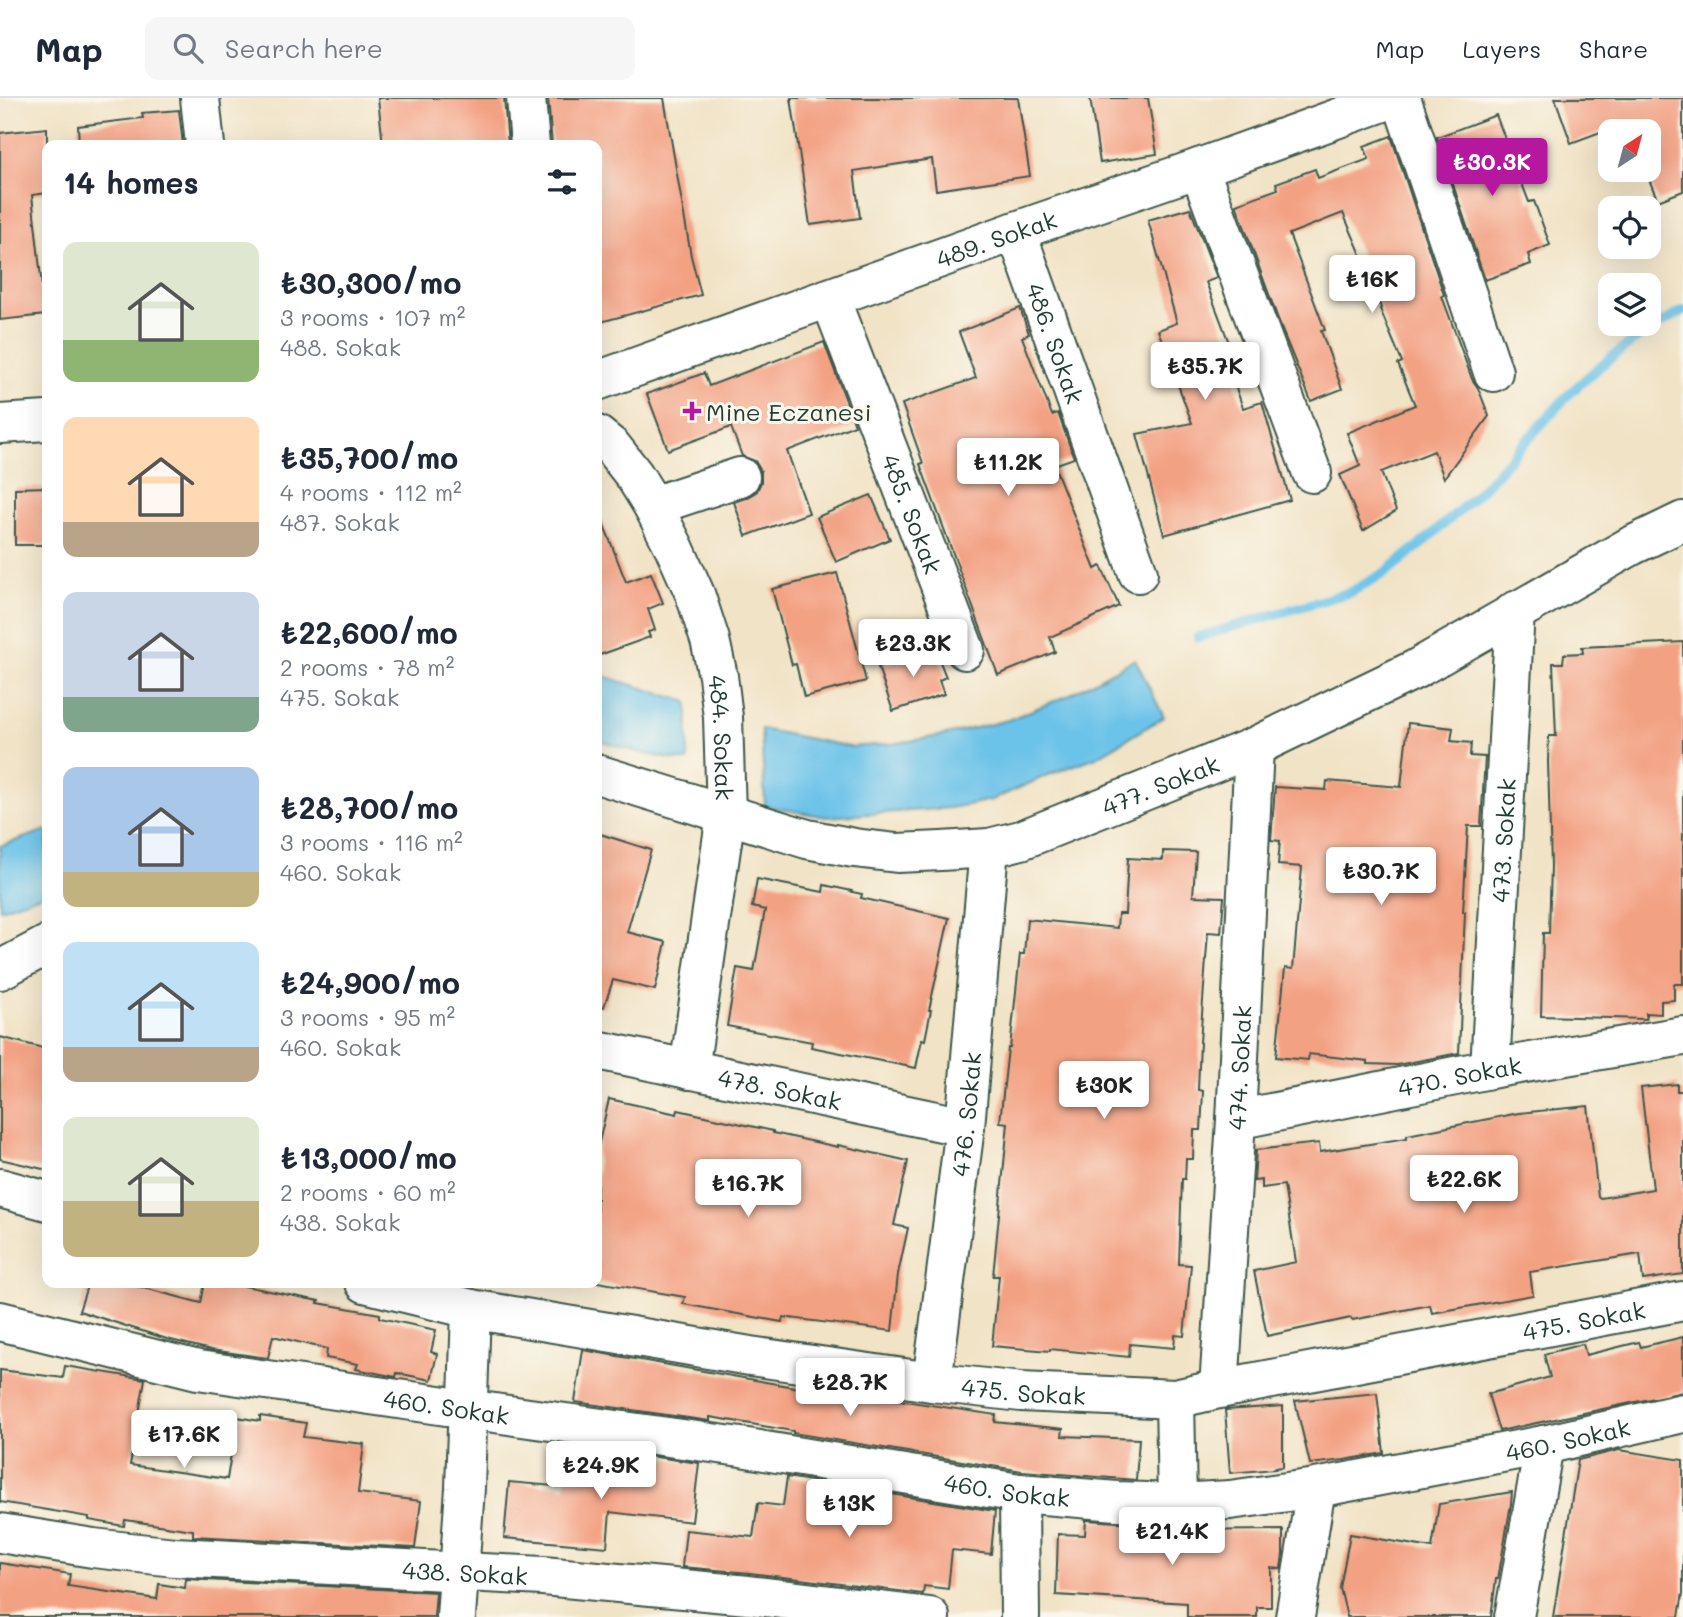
<!DOCTYPE html>
<meta charset="utf-8">
<style>
body{margin:0;font-family:Mali,sans-serif;background:#f6f6f7;color:#1f2937;height:100vh;display:flex;flex-direction:column;font-size:26px;white-space:nowrap}
*{box-sizing:border-box;margin:0}
p{font-size:23px;color:#747a83}
.icon{flex:none;width:38px;height:38px;fill:none;stroke:currentColor;stroke-width:2;stroke-linecap:round;stroke-linejoin:round}
.map{position:relative;flex:1;overflow:hidden}
.panel{position:absolute;left:42px;top:42px;width:560px;height:1148px;display:flex;flex-direction:column;background:#fff;border-radius:14px;box-shadow:0 7px 28px #0002}
.panel>*{flex:none}
.needle{width:46px;rotate:36deg}
.controls{position:absolute;left:1598px;top:21px;display:grid;gap:14px}
.controls a{display:grid;place-items:center;width:63px;height:63px;border-radius:14px;background:#fff;box-shadow:0 7px 28px #0002;font-size:35px}
.price{position:absolute;translate:-50% -60px;padding:0 16px;border-radius:7px;background:#fff;color:#222;font-size:23px;line-height:46px;filter:drop-shadow(0 2px 4px #0008)}
.price::after{content:'';position:absolute;left:50%;top:42px;width:21px;height:16px;margin-left:-10px;background:inherit;clip-path:polygon(0 0,100% 0,50% 100%)}
.price.on{background:#b5179e;color:#fff}
ul{padding:0;list-style:none}
li{display:flex;align-items:center;gap:21px;height:175px;padding:0 21px}
li span{display:grid;place-items:center;flex:none;width:196px;height:140px;border-radius:14px;color:#555}
li>.icon{margin-inline-start:auto}
span .icon{width:84px;height:84px;fill:#fffc;stroke-width:1}
li b{font-size:30px}
h2{display:flex;justify-content:space-between;align-items:center;height:84px;padding:0 21px;font-size:30px}
header{display:flex;align-items:center;gap:42px;box-sizing:border-box;height:98px;padding:0 35px;background:#fff;border-bottom:2px solid #e0e1e3}
header strong{font-size:33px}
nav{display:flex;gap:38px;margin-inline-start:auto;font-size:24px}
.search{width:490px;height:63px;background:#f6f6f7;display:flex;align-items:center;gap:18px;box-sizing:border-box;padding:0 24px;border-radius:14px;color:#747a83;font-size:26px}
.map>svg:first-child{display:block}
.water{fill:#6cc3e9;stroke:#46808e;stroke-width:2}
.lines{fill:none;stroke-linecap:round;stroke-linejoin:round}
.stream{stroke:#6cc3e9;stroke-width:10}
.building{fill:#f3a183}
.minor-casing{stroke:#3e564a;stroke-width:42}
.minor{stroke:#fff;stroke-width:38}
.poi-dot{fill:#b5179e;stroke:#fbf7ec;stroke-width:2.5}
.labels{text-anchor:middle;dominant-baseline:central;stroke-width:6;stroke-linejoin:round;paint-order:stroke}
.street-label{font-size:24px;fill:#1f3d34;stroke:#fbf7ec}
.poi-label{font-size:24px;fill:#1f3d34;stroke:#fbf7ec;text-anchor:start}
</style>
<header>
<strong>Map</strong>
<div class="search"><svg class="icon" aria-label="search" viewBox="0 0 24 24"><circle cx="10" cy="10" r="6"/><path d="M15 15l6 6"/></svg>Search here</div>
<nav><a>Map</a><a>Layers</a><a>Share</a></nav>
</header>
<div class="map">
<svg width="1683" height="1519" viewBox="0 0 1683 1519">
<rect width="100%" height="100%" fill="#fbf7ec"/>
<filter id="ink" filterUnits="userSpaceOnUse"><feTurbulence type="fractalNoise" baseFrequency=".0143" numOctaves="2"/><feDisplacementMap in="SourceGraphic" scale="14" xChannelSelector="R" yChannelSelector="G"/><feConvolveMatrix kernelMatrix="1 2 1 2 8 2 1 2 1" color-interpolation-filters="sRGB"/></filter>
<filter id="wash" filterUnits="userSpaceOnUse"><feTurbulence type="fractalNoise" baseFrequency=".00686" numOctaves="4" result="noise"/><feDisplacementMap in="SourceGraphic" scale="28" xChannelSelector="R" yChannelSelector="G"/><feGaussianBlur stdDeviation="1.57" result="paint"/><feColorMatrix in="noise" values="0 0 0 0 0 0 0 0 0 0 0 0 0 0 0 0 0 1.4 0 .05"/><feComposite in="paint" operator="in"/></filter>
<g filter="url(#wash)">
<rect width="100%" height="100%" fill="#f1e3c6"/>
<g class="water">
<path d="M1135,561L1164,619L1096,659L1048,677L992,702L950,710L826,719L765,708L761,631L851,649L891,646L946,637L1008,622L1067,598Z"/>
<path d="M597,576L688,604V663C655,660 627,652 597,641Z"/>
<path d="M47,732V795L0,811V748Z"/>
</g>
<g class="lines">
<path class="stream" d="M1198,539L1351,494L1386,474L1420,447L1460,412L1486,387L1567,298L1599,269L1642,236L1683,213"/>
</g>
<g id="blocks">
<g class="building">
<path d="M378,0H504L508,47H383Z"/>
<path d="M548,0H664L691,158L701,197L597,225V47H552Z"/>
<path d="M791,0H1018L1030,78L936,92L932,61L854,73L860,120L810,127Z"/>
<path d="M1090,0H1148L1157,56L1100,65Z"/>
<path d="M1555,0H1683V93L1658,103L1645,72H1648V33H1603L1571,45Z"/>
<path d="M179,12L183,47H79L78,28L143,20L142,15Z"/>
<path d="M1496,17L1529,104L1534,103L1550,147L1528,156L1531,166L1485,182L1437,39Z"/>
<path d="M47,30V95L32,97L45,217L0,222V35Z"/>
<path d="M1391,38L1444,197L1442,198L1472,281L1478,290L1489,318L1444,380L1434,353L1381,374L1396,413L1363,433L1340,377L1360,368L1347,335L1415,307L1398,266L1402,264L1380,211L1381,210L1363,161L1343,115L1289,136L1325,232L1321,233L1342,291L1311,303L1282,232L1236,106L1278,91L1276,85L1315,71L1318,80L1369,61L1364,48Z"/>
<path d="M1190,110L1217,180L1206,184L1234,258L1226,261L1243,310L1262,304L1290,402L1164,437L1137,336L1192,325L1158,232L1177,225L1148,122Z"/>
<path d="M1020,210L1029,236L1022,239L1052,317L1058,315L1074,360L1054,367L1095,471L1101,468L1119,508L1050,539L1055,554L998,577L920,366L923,365L902,306L976,280L959,234Z"/>
<path d="M824,244L855,327L787,353L809,415L746,438L734,404L748,399L757,393L761,384V373L755,363L742,358L731,329L668,352L647,296L704,275L709,288Z"/>
<path d="M47,389V447H15V390Z"/>
<path d="M871,397L890,441L836,464L817,419Z"/>
<path d="M597,414H599L626,484L651,475L663,505L648,511L655,532L648,534L650,539L597,558Z"/>
<path d="M837,475L866,583L804,599L796,566L792,567L772,491Z"/>
<path d="M1683,544V886H1674V902L1661,903V916L1646,915V921L1541,918L1543,835H1549L1551,768L1548,663L1549,638H1556L1553,565H1563L1564,556L1583,555L1582,549Z"/>
<path d="M934,549L946,579L939,582L944,596L893,613L878,569Z"/>
<path d="M1408,625L1453,630L1451,643L1471,645L1470,658L1485,659L1481,728H1468L1463,814H1465L1459,955L1397,967L1368,966V963L1309,956L1308,962L1276,959L1285,870L1293,871L1302,769L1278,767L1280,743L1271,742L1275,689L1326,692L1327,683L1401,689Z"/>
<path d="M597,735L651,752L627,834L666,844L655,892L613,882L604,909L597,908Z"/>
<path d="M1163,753L1196,754L1193,798L1224,799L1221,835L1208,834L1200,944L1198,992L1203,993L1201,1032H1194L1193,1061H1186L1185,1081H1182L1179,1166L1191,1167L1184,1238L1175,1237L1174,1250L1130,1246L1129,1259L1050,1251V1253L992,1248L999,1178H993L1008,1025L1000,1024L1008,950H1010L1020,856H1024L1027,821L1117,830L1118,816H1125L1128,760L1163,762Z"/>
<path d="M757,781L823,794L824,787L852,793V794L862,796L861,800L949,820L929,912H931L925,942L922,941L916,970L811,949L812,944L727,928L737,870L754,873L765,812L752,809Z"/>
<path d="M0,939L47,951V1072L0,1061Z"/>
<path d="M1677,986V993H1683V1176L1643,1182L1640,1156L1530,1174L1533,1197L1432,1215L1430,1207L1352,1222L1351,1220L1267,1238L1254,1173L1296,1164L1284,1087L1262,1090V1082L1254,1083L1256,1052L1319,1045L1320,1054L1407,1040V1037L1519,1015L1588,1008L1598,1099L1601,1100L1653,1091L1641,990Z"/>
<path d="M609,1001L677,1016L678,1012L773,1033V1035L838,1049V1047L908,1063L894,1127L908,1130L898,1176L892,1233L783,1219L782,1224L683,1206L685,1199L597,1184V1053Z"/>
<path d="M88,1185H125L201,1205L205,1185H230L319,1203L318,1205L380,1216V1220L436,1232L431,1254L437,1256L431,1282L397,1275L396,1279L356,1271L358,1266L326,1260L327,1251L273,1238L268,1260L211,1252L167,1241L79,1213Z"/>
<path d="M1683,1239V1294L1499,1333L1488,1296L1550,1279L1544,1256L1583,1246L1586,1257L1639,1244L1641,1249Z"/>
<path d="M583,1252L800,1290L801,1287L996,1317L995,1324L1063,1331L1062,1338L1139,1341L1136,1382L1022,1373L793,1335V1333L710,1319V1323L575,1304Z"/>
<path d="M65,1268L145,1281L130,1367L227,1381L237,1319L260,1323V1318L306,1325L303,1339L364,1346L358,1395L421,1403L415,1450L193,1438V1432L125,1422L124,1428L89,1422V1419L0,1404V1272L63,1280Z"/>
<path d="M1377,1295L1384,1355L1344,1362L1310,1366L1295,1303Z"/>
<path d="M1283,1308V1369L1274,1370L1275,1371L1230,1375L1225,1312Z"/>
<path d="M1619,1352L1683,1362V1495L1679,1519H1553L1578,1362Z"/>
<path d="M627,1355L699,1365L692,1424L610,1414L607,1449L504,1440L509,1384L565,1389L566,1374L624,1378Z"/>
<path d="M787,1379L995,1413L991,1456L952,1452L948,1491L924,1488L923,1496L750,1475L682,1469L686,1432L753,1439L758,1405L783,1408Z"/>
<path d="M1512,1394L1511,1406L1498,1481H1496L1491,1519H1347L1340,1490L1350,1436L1432,1450L1439,1406Z"/>
<path d="M1086,1422L1166,1427L1165,1433L1283,1432V1456L1281,1471L1271,1470V1509H1257V1519H1187V1505L1056,1497L1058,1436L1085,1437Z"/>
<path d="M0,1465L70,1476L68,1488L157,1501L159,1486L185,1490L186,1481L436,1494L434,1519H0Z"/>
</g>
</g>
</g>
<g filter="url(#ink)">
<use href="#blocks" fill-opacity="0" stroke="#3e564a" stroke-width="2"/>
<g class="lines">
<defs>
<g id="minor">
<path d="M200,0L205,47"/>
<path d="M526,0L530,47"/>
<path d="M1401,0L1493,274"/>
<path d="M1199,70L1312,375"/>
<path id="s1" d="M1016,133L1138,475"/>
<path id="s2" d="M830,200L965,552"/>
<path id="s3" d="M597,283L1016,133L1199,70L1394,0"/>
<path d="M0,326L47,323"/>
<path id="s4" d="M597,337L612,349L634,377L653,408L674,449L695,496L710,542L718,578L723,619L726,716L689,972"/>
<path d="M653,408L740,379"/>
<path id="s5" d="M597,676L807,741L854,750L897,755L941,753L989,750L1021,742L1254,649L1416,571L1631,448L1683,423"/>
<path d="M0,872L47,847"/>
<path id="s6" d="M597,952L965,1029"/>
<path id="s7" d="M1490,971L1515,513"/>
<path id="s8" d="M1236,1022L1490,971L1683,938"/>
<path d="M0,1090L47,1103"/>
<path id="s9" d="M365,1185L471,1211L750,1258L932,1284L1021,1294L1175,1301L1219,1291L1683,1203"/>
<path id="s10" d="M0,1223L198,1272L529,1320L741,1349L1019,1395L1117,1403L1177,1405L1230,1402L1316,1390L1544,1347L1683,1315"/>
<path id="s11" d="M932,1284L965,1029L989,750"/>
<path id="s12" d="M1219,1291L1236,1022L1254,649"/>
<path d="M1175,1301L1177,1405"/>
<path d="M1019,1395L1020,1519"/>
<path id="s13" d="M0,1435L93,1450L175,1459L543,1478L748,1497L930,1519"/>
<path d="M456,1519L465,1390L471,1211"/>
<path d="M1295,1519L1316,1390"/>
<path d="M1514,1519L1544,1347"/>
</g>
</defs>
<use href="#minor" class="minor-casing"/>
<use href="#minor" class="minor"/>
</g>
</g>
<path class="poi-dot" d="M688.5 302.5h7v7h7v7h-7v7h-7v-7h-7v-7h7z"/>
<g class="labels">
<g class="street-label">
<text stroke="none"><textPath href="#s3" startOffset="424">489. Sokak</textPath></text>
<text stroke="none"><textPath href="#s1" startOffset="119">486. Sokak</textPath></text>
<text stroke="none"><textPath href="#s2" startOffset="231">485. Sokak</textPath></text>
<text stroke="none"><textPath href="#s4" startOffset="336">484. Sokak</textPath></text>
<text stroke="none"><textPath href="#s5" startOffset="586">477. Sokak</textPath></text>
<text stroke="none"><textPath href="#s7" startOffset="229">473. Sokak</textPath></text>
<text stroke="none"><textPath href="#s12" startOffset="322">474. Sokak</textPath></text>
<text stroke="none"><textPath href="#s8" startOffset="228">470. Sokak</textPath></text>
<text stroke="none"><textPath href="#s6" startOffset="187">478. Sokak</textPath></text>
<text stroke="none"><textPath href="#s11" startOffset="270">476. Sokak</textPath></text>
<text stroke="none"><textPath href="#s9" startOffset="1236">475. Sokak</textPath></text>
<text stroke="none"><textPath href="#s9" startOffset="668">475. Sokak</textPath></text>
<text stroke="none"><textPath href="#s10" startOffset="455">460. Sokak</textPath></text>
<text stroke="none"><textPath href="#s10" startOffset="1589">460. Sokak</textPath></text>
<text stroke="none"><textPath href="#s10" startOffset="1022">460. Sokak</textPath></text>
<text stroke="none"><textPath href="#s13" startOffset="467">438. Sokak</textPath></text>
</g>
<g class="poi-label">
<text x="706" y="313">Mine Eczanesi</text>
</g>
</g>
</svg>
<div class="controls">
<a><svg class="needle" viewBox="-14 -14 28 28"><path d="M0-13l5 13h-10z" fill="#e53935"/><path d="M0 13l5-13h-10z" fill="#747a83"/></svg></a>
<a><svg class="icon" aria-label="locate" viewBox="0 0 24 24"><circle cx="12" cy="12" r="6"/><path d="M12 2v4M12 18v4M2 12h4M18 12h4"/></svg></a>
<a><svg class="icon" aria-label="layers" viewBox="0 0 24 24"><path d="M12 4l9 5-9 5-9-5zM3 14l9 5 9-5"/></svg></a>
</div>
<b class="price on" style="left:1492px;top:100px">₺30.3K</b>
<b class="price" style="left:1372px;top:217px">₺16K</b>
<b class="price" style="left:1205px;top:304px">₺35.7K</b>
<b class="price" style="left:1008px;top:400px">₺11.2K</b>
<b class="price" style="left:913px;top:581px">₺23.3K</b>
<b class="price" style="left:1381px;top:809px">₺30.7K</b>
<b class="price" style="left:1104px;top:1023px">₺30K</b>
<b class="price" style="left:1464px;top:1117px">₺22.6K</b>
<b class="price" style="left:748px;top:1121px">₺16.7K</b>
<b class="price" style="left:850px;top:1320px">₺28.7K</b>
<b class="price" style="left:184px;top:1372px">₺17.6K</b>
<b class="price" style="left:601px;top:1403px">₺24.9K</b>
<b class="price" style="left:849px;top:1441px">₺13K</b>
<b class="price" style="left:1172px;top:1469px">₺21.4K</b>
<section class="panel">
<h2>14 homes<svg class="icon" aria-label="filters" viewBox="0 0 24 24"><path d="M4 7h16M4 17h16"/><circle cx="9" cy="7" r="2"/><circle cx="15" cy="17" r="2"/></svg></h2>
<ul>
<li><span style="background:linear-gradient(#dfe7d0 70%,#8fb573 0)"><svg class="icon" aria-label="home" viewBox="0 0 24 24"><path d="M3 11l9-7 9 7M6 9v11h12V9"/></svg></span><div><b>₺30,300/mo</b><p>3 rooms · 107 m²</p><p>488. Sokak</p></div></li>
<li><span style="background:linear-gradient(#ffd9b3 75%,#b9a48a 0)"><svg class="icon" aria-label="home" viewBox="0 0 24 24"><path d="M3 11l9-7 9 7M6 9v11h12V9"/></svg></span><div><b>₺35,700/mo</b><p>4 rooms · 112 m²</p><p>487. Sokak</p></div></li>
<li><span style="background:linear-gradient(#c9d6e8 75%,#7fa58c 0)"><svg class="icon" aria-label="home" viewBox="0 0 24 24"><path d="M3 11l9-7 9 7M6 9v11h12V9"/></svg></span><div><b>₺22,600/mo</b><p>2 rooms · 78 m²</p><p>475. Sokak</p></div></li>
<li><span style="background:linear-gradient(#a9c7e8 75%,#c2b280 0)"><svg class="icon" aria-label="home" viewBox="0 0 24 24"><path d="M3 11l9-7 9 7M6 9v11h12V9"/></svg></span><div><b>₺28,700/mo</b><p>3 rooms · 116 m²</p><p>460. Sokak</p></div></li>
<li><span style="background:linear-gradient(#bfe0f5 75%,#b9a48a 0)"><svg class="icon" aria-label="home" viewBox="0 0 24 24"><path d="M3 11l9-7 9 7M6 9v11h12V9"/></svg></span><div><b>₺24,900/mo</b><p>3 rooms · 95 m²</p><p>460. Sokak</p></div></li>
<li><span style="background:linear-gradient(#dfe7d0 60%,#c2b280 0)"><svg class="icon" aria-label="home" viewBox="0 0 24 24"><path d="M3 11l9-7 9 7M6 9v11h12V9"/></svg></span><div><b>₺13,000/mo</b><p>2 rooms · 60 m²</p><p>438. Sokak</p></div></li>
</ul>
</section>
</div>
